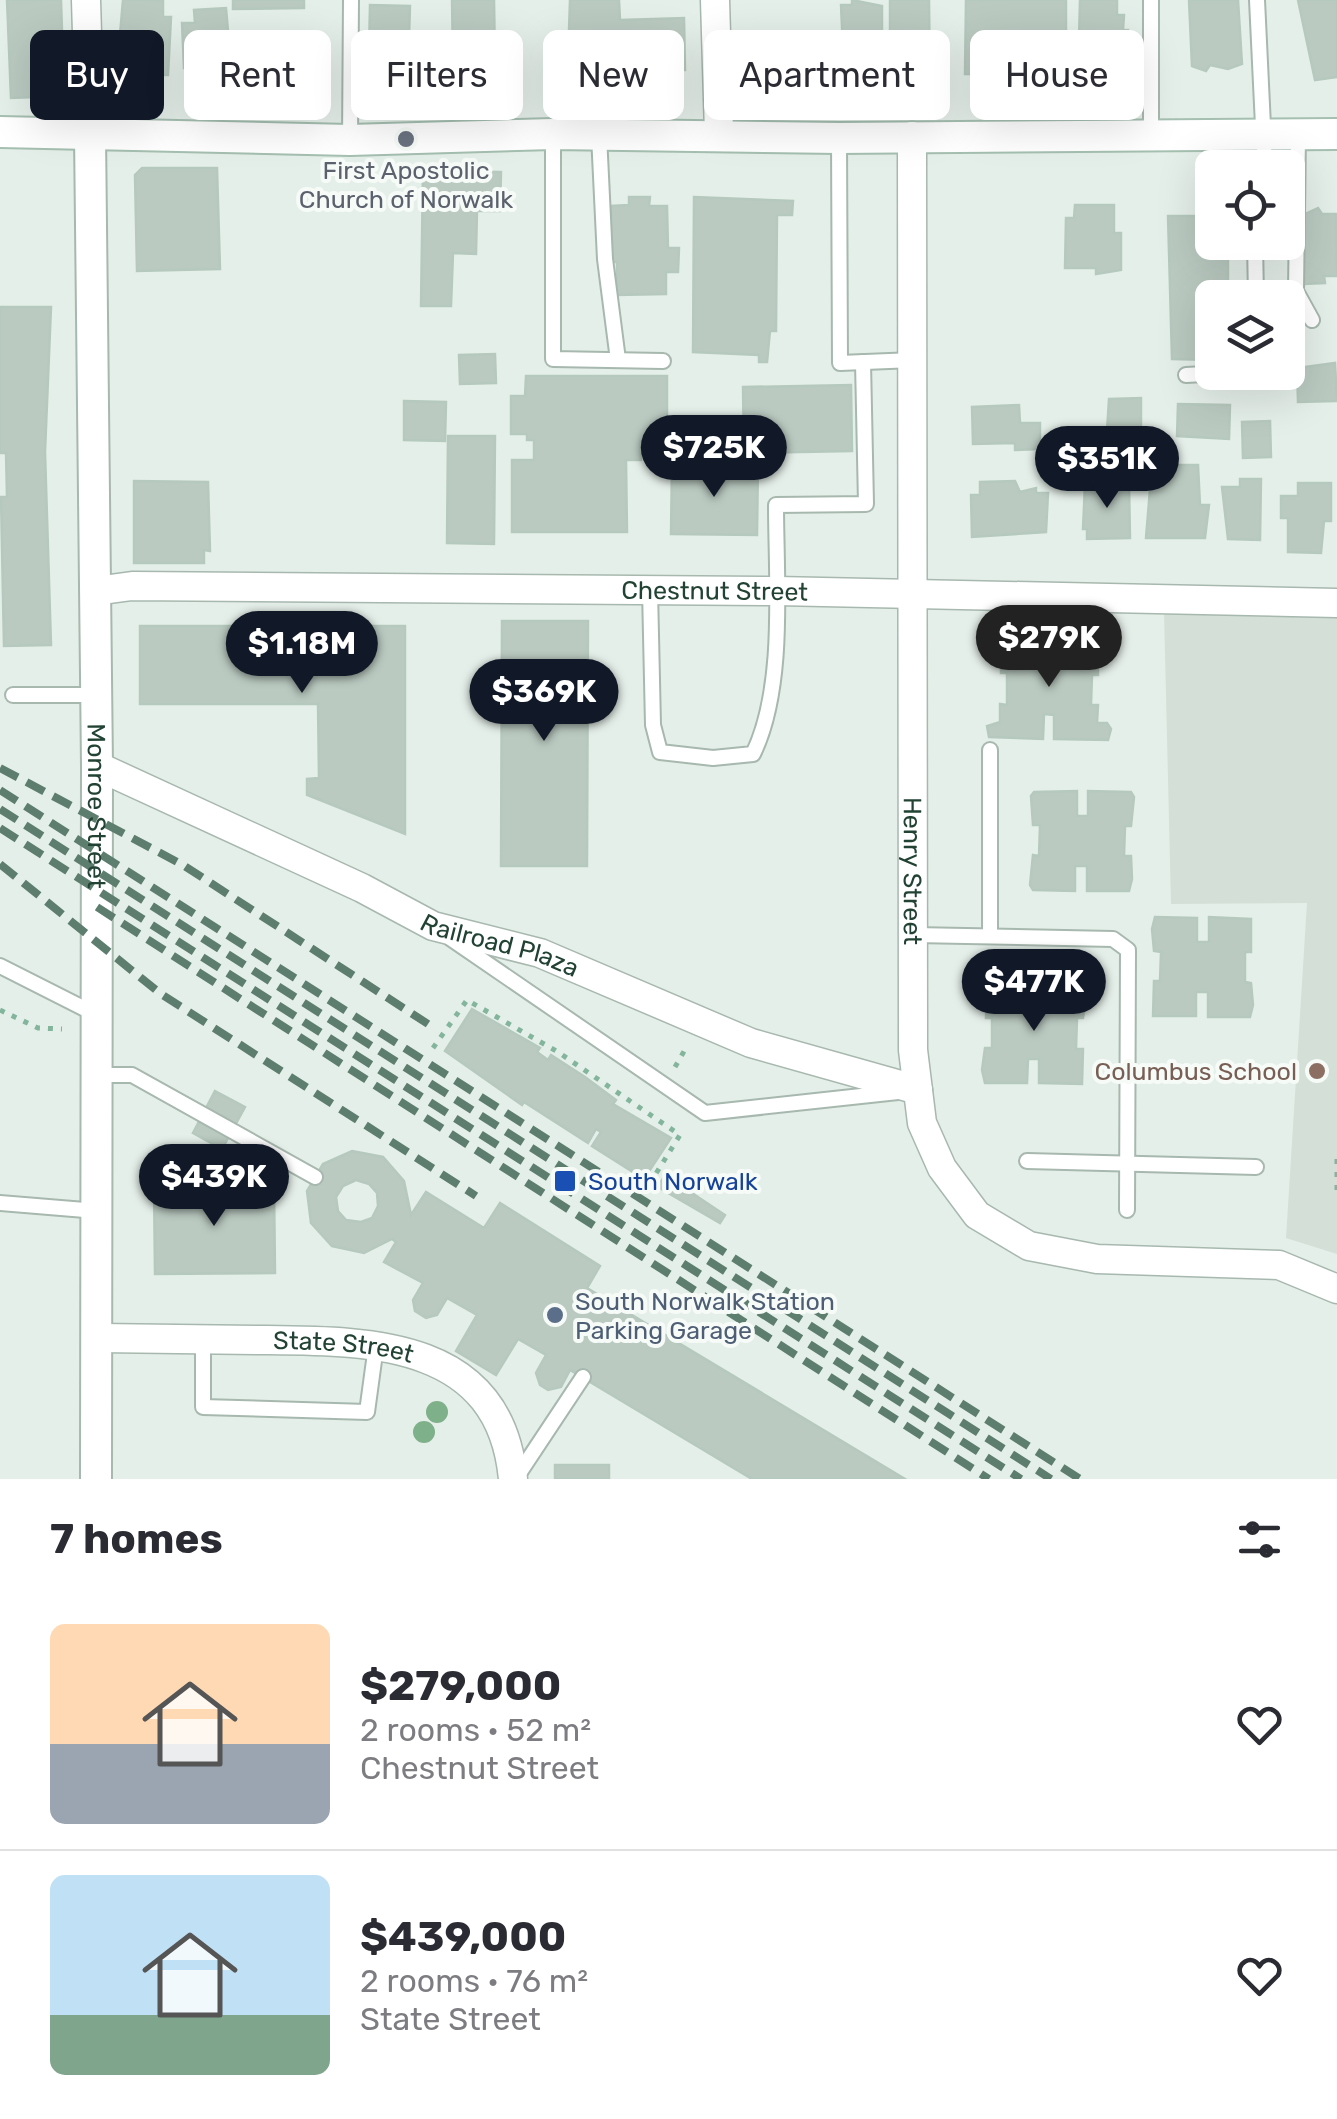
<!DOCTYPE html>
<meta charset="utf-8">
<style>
body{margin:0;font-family:Rubik,sans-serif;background:#f2f2f3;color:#2b2b33;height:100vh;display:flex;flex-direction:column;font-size:38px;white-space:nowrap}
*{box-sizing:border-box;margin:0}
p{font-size:32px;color:#7c7c81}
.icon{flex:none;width:55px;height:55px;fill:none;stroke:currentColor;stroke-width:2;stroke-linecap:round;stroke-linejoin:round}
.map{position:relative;height:1479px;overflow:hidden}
.panel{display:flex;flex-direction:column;background:#fff;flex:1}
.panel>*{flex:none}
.top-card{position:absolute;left:30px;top:30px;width:1278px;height:90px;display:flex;gap:20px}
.fabs{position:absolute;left:1195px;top:150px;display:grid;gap:20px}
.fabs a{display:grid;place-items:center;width:110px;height:110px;border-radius:15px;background:#fff;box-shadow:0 10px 40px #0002;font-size:50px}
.price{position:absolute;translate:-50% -85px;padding:0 22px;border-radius:35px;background:#111827;color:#fff;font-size:32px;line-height:65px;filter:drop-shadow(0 2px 5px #0008)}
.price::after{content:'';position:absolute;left:50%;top:60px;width:30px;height:22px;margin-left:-15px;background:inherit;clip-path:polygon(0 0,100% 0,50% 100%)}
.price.on{background:#222;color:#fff}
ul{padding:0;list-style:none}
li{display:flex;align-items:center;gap:30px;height:250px;padding:0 50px}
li+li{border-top:2px solid #e1e1e2}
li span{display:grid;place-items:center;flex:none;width:280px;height:200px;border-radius:15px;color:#555}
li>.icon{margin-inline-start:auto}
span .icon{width:120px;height:120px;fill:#fffc;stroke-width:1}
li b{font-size:42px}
h2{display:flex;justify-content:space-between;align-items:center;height:120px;padding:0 50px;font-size:42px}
.tag{padding:0 35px;border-radius:15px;background:#fff;box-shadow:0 10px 40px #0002;font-size:35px;line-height:90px}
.tag.on{background:#111827;color:#fff}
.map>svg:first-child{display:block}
.built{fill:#d3dfd7}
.building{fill:#bacac1;stroke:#b6c9be;stroke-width:2.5;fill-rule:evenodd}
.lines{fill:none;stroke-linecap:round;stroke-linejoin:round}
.service-casing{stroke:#a7b8af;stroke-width:18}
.minor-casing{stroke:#a7b8af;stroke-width:31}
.tertiary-casing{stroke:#a7b8af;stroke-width:34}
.secondary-casing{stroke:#a5bfb1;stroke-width:34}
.path{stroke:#83b59c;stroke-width:5;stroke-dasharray:5 8;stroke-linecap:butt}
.service{stroke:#fff;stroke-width:14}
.minor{stroke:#fff;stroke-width:28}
.tertiary{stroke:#fff;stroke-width:30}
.secondary{stroke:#fff;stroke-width:30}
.rail{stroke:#5d7e6f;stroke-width:8;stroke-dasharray:20 10;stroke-linecap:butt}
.tree{fill:#7eb089}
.worship-dot{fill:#6b7280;stroke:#f6fbf8;stroke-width:4}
.education-dot{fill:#8d6e63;stroke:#f6fbf8;stroke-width:4}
.transit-dot{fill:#1a4fb4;stroke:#f6fbf8;stroke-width:4}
.service-dot{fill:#5c6f8a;stroke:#f6fbf8;stroke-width:4}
.labels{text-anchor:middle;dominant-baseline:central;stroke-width:8;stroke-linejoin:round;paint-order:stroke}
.worship-label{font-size:25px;fill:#5b616d;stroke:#f6fbf8}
.street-label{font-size:25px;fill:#224334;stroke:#f6fbf8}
.education-label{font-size:25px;fill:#785e54;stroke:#f6fbf8;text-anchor:end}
.transit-label{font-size:25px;fill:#164399;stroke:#f6fbf8;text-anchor:start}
.service-label{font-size:25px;fill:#4e5e75;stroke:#f6fbf8;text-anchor:start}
</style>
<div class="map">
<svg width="1337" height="1479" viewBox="0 0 1337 1479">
<rect width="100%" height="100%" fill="#e5efe9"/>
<path class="built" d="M1164,611L1337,612V1254L1286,1238L1307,903L1171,904Z"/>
<g class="building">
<path d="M7,0H61L64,96L11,98Z"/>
<path d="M123,0H163V17H171L168,75H130V68H125L124,46H119Z"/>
<path d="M233,0H304V8L233,9Z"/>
<path d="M452,0H494L495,60L453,61Z"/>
<path d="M570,0H619L620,20L684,18L685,70H673L674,96L632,97L631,72H622L621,59L568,61Z"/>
<path d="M852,0L882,6V34H890V0H929L930,87H889V42L879,43V70L844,71L841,5H852Z"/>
<path d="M966,0H1066V75L965,74Z"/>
<path d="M1080,0H1117V15H1124L1123,30H1128L1126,79H1119V87L1086,86L1087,43L1079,39Z"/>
<path d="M1189,0H1238L1242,64L1228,69L1210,65L1206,71L1192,66Z"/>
<path d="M1298,0H1337V77L1315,80Z"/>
<path d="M370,5L410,6L407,99L368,98Z"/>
<path d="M226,8L231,66L211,67V73H202V68H184L182,23H195L194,10Z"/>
<path d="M142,168H217L220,269L137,271L135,175Z"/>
<path d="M423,171L501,172L500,211H477L476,254L453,253L451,306H421Z"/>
<path d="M629,197H650L649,206H667L668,248H679L678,272H666V294L617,295V262H611V206L629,205Z"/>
<path d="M694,197L793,201L792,215H777L776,331H770L767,362H759V355L693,352Z"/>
<path d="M1075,205H1114V233H1121V270L1096,274V268H1065L1066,218H1074Z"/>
<path d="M1318,208L1322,214H1336L1337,276H1324L1325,283L1304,284L1305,214Z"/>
<path d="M1168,216H1212V242H1228V298H1212V360L1172,359Z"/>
<path d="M0,307H51L45,452L51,645L4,646L1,497H7L6,453H0Z"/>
<path d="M495,354L496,383L460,384L459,355Z"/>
<path d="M1335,363L1337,401L1298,402L1297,368Z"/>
<path d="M526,376H667V441H640L641,460H626L627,532H512V460H534V440H527V434H511V396H525Z"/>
<path d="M851,385L852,451L744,453L743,387Z"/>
<path d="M1141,398V439H1125L1122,431H1107L1109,399Z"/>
<path d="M404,401L446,402L445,441L404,440Z"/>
<path d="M1178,404L1230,405L1229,439L1177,436Z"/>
<path d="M1019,405L1020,423H1040V449L1015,450V443L973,444L972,407Z"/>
<path d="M1270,421L1271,457L1243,458L1242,422Z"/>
<path d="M448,436H495L494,544L447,543Z"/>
<path d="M672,464L758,465L757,535L671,534Z"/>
<path d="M1152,465H1198L1200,505H1209L1205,538H1146Z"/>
<path d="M1240,479H1261L1260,540L1228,539L1222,487H1240Z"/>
<path d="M134,481L208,482L210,551L204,550V563H134Z"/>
<path d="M1015,481L1020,492L1036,488V493H1048L1046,532L972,537L971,495H980V482Z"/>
<path d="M1298,483H1331V521H1324L1321,553L1288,552V518H1281V496H1298Z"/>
<path d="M1085,484H1129L1130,538L1087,539V529H1083Z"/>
<path d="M502,621H588L587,866H501Z"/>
<path d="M140,626H405V834L307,795V779L319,778L318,704H140Z"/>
<path d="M991,639L1044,640V665H1056V641L1108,642L1112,653L1098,658V675H1092L1091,705H1098L1097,723H1107L1111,729L1108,740L1054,739V715L1044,714L1043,739L989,737L987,726L1000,722V704L1007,705V673H1001V656H991L988,651Z"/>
<path d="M1077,791V816H1088V791L1131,792L1134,797L1131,826H1125L1124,856H1131L1132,879L1129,891H1087V866H1075V891L1033,890L1030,885L1033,855L1039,856L1040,825H1033L1031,796L1034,792Z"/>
<path d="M1155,917L1197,918V942H1209V917L1251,919V952H1245V982L1251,983L1253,1005L1250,1017H1208V992H1196V1016H1153L1154,981H1160L1161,952L1154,951L1152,929Z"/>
<path d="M987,984H1028L1029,1009L1040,1008L1041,984L1083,985L1086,997L1083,1018H1077L1076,1049H1083L1082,1084L1039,1083V1059H1028L1027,1083H985L982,1070L985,1048H992V1018H986Z"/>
<path d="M472,1009L540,1048L537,1052L548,1060L551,1055L585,1077L616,1100L613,1104L671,1138L644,1179L592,1146L601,1132L596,1129L588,1143L524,1102L522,1105L445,1051Z"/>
<path d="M215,1091L245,1107L222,1149L193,1133Z"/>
<path d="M352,1151L383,1157L404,1181L411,1215L426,1192L484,1228L500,1203L600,1266L587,1288L905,1479H752L570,1370L561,1387L548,1390L540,1385L536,1373L546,1355L518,1339L496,1375L456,1351L477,1315L447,1298L437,1315L426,1318L415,1311L413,1300L423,1283L384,1262L396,1242L392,1239L364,1253L332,1246L311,1223L307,1191L323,1164ZM356,1180L369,1184L377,1193L378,1206L372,1218L361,1222L346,1220L338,1211L336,1197L343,1186Z"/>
<path d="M665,1175L725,1215L720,1223L658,1187Z"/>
<path d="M274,1184L275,1273L155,1274L154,1185Z"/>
<rect x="555" y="1465" width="54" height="14"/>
</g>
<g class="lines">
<defs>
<g id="service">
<path d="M1151,0V135"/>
<path d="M1257,0L1265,168"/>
<path d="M553,135V359L663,361"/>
<path d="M599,135L605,259L618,360"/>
<path d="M1298,135L1296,291L1312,320"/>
<path d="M839,138L840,363L914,360"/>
<path d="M350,140L351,0"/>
<path d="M1255,242L1256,298"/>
<path d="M1186,375L1241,372"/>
<path d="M650,590L653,725L660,752L713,758L753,754C786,687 776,579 776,505L866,504L863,362"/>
<path d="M13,695H96"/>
<path d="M914,935L1113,939L1128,950L1127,1210"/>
<path d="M990,936V750"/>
<path d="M450,938L705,1113L898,1092"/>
<path d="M0,966L95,1014"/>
<path d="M97,1075H132L315,1177"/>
<path d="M1027,1161L1256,1167"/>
<path d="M0,1203L97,1211"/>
<path d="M203,1339V1407L367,1412L376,1346"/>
<path d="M516,1478L583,1377"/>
</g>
<g id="minor">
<path d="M86,0L90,134"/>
<path d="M715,0L719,133"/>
<path id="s1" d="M912,136L913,1050L922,1123L942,1168L977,1215L1029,1246L1097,1259L1279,1265L1337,1289"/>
<path id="s2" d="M95,591L132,586L777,591L1337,603"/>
<path id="s3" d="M97,766L362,888L433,926L540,953L751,1043L918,1090"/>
<path id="s4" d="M99,1338C154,1339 208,1339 262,1340C370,1341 500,1340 513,1479"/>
</g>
<g id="tertiary">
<path id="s5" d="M90,134L97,766L96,1479"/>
</g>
<path id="secondary" d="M0,132L350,140L553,134L839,138L1337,134"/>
</defs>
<use href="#service" class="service-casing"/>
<use href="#minor" class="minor-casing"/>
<use href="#tertiary" class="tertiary-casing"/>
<use href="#secondary" class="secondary-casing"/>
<g class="path">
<path d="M0,1010L38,1028L62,1029"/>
<path d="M433,1048L467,1000L558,1052L680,1135L647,1188"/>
<path d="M675,1067L687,1046"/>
<path d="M1337,1159V1193"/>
</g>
<use href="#service" class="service"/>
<use href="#minor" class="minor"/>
<use href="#tertiary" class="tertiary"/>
<use href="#secondary" class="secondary"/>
<g class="rail">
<path d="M0,768L183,865L428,1024"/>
<path d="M0,790L1080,1479"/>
<path d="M0,809L1051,1479"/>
<path d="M0,828L1021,1479"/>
<path d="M0,864L161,994L476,1196"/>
<path d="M97,907L989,1479"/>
</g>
</g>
<g class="tree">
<circle cx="437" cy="1412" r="11"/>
<circle cx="424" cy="1432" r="11"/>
</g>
<circle class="worship-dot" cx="406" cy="139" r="10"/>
<circle class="education-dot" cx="1317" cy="1071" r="10"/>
<rect class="transit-dot" x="553" y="1169" width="24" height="24" rx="5"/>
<circle class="service-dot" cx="555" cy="1315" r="10"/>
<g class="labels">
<g class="worship-label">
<text x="406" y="170">First Apostolic<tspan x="406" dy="29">Church of Norwalk</tspan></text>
</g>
<g class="street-label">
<text stroke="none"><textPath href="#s2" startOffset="620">Chestnut Street</textPath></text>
<text stroke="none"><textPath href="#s5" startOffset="672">Monroe Street</textPath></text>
<text stroke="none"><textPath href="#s1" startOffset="735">Henry Street</textPath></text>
<text stroke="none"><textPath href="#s3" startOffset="442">Railroad Plaza</textPath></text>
<text stroke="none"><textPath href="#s4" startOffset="245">State Street</textPath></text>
</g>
<g class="education-label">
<text x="1297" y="1071">Columbus School</text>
</g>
<g class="transit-label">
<text x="588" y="1181">South Norwalk</text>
</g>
<g class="service-label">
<text x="575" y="1301">South Norwalk Station<tspan x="575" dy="29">Parking Garage</tspan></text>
</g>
</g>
</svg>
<div class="fabs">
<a><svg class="icon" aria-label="locate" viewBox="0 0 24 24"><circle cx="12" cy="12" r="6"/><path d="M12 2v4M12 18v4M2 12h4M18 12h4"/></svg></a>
<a><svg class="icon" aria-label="layers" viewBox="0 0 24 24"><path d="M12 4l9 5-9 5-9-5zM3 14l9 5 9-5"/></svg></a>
</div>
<b class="price" style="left:714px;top:500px">$725K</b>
<b class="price" style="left:1107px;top:511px">$351K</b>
<b class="price on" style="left:1049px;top:690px">$279K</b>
<b class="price" style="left:302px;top:696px">$1.18M</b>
<b class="price" style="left:544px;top:744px">$369K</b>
<b class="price" style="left:1034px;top:1034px">$477K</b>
<b class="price" style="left:214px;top:1229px">$439K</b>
<div class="top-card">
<a class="tag on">Buy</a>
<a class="tag">Rent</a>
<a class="tag">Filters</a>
<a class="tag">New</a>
<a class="tag">Apartment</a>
<a class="tag">House</a>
</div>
</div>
<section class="panel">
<h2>7 homes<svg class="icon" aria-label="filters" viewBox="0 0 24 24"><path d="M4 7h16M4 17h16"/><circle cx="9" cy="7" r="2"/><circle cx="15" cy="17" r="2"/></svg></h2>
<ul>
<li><span style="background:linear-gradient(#ffd9b3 60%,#9aa5b1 0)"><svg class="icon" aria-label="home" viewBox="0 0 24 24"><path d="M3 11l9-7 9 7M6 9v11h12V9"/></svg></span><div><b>$279,000</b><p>2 rooms · 52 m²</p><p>Chestnut Street</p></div><svg class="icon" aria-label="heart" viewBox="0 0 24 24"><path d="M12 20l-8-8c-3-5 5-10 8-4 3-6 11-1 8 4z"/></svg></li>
<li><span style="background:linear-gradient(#bfe0f5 70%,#7fa58c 0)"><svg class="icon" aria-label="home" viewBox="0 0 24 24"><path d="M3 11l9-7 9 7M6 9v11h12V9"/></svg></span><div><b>$439,000</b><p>2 rooms · 76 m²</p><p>State Street</p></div><svg class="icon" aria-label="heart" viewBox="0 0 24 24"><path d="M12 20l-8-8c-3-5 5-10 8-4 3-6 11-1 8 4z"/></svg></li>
</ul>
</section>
